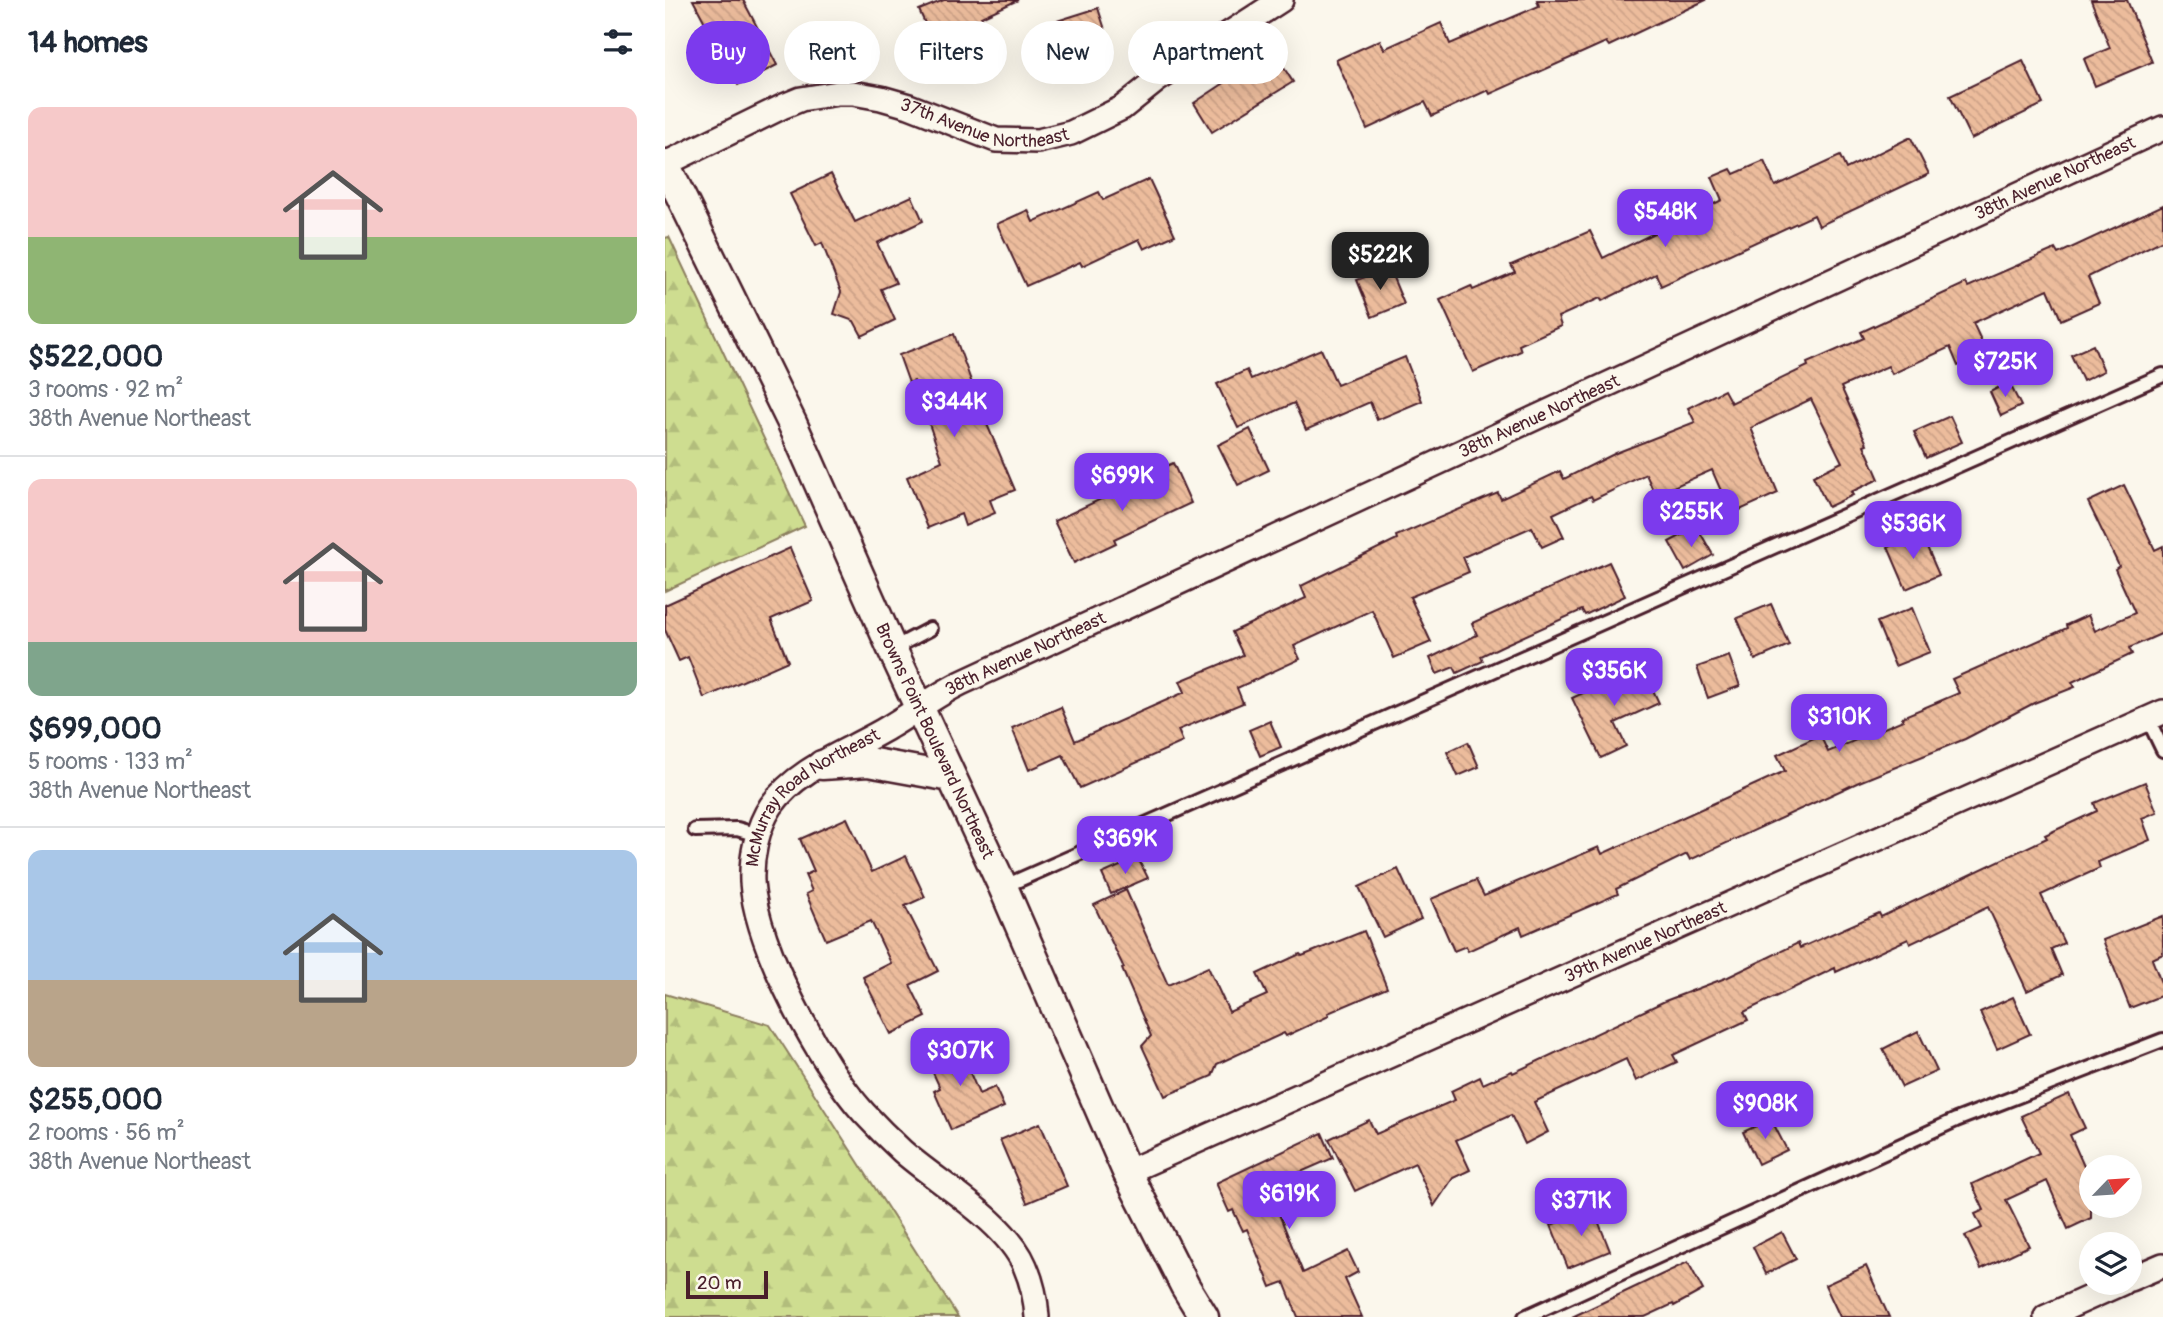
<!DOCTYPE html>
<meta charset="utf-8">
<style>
body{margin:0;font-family:Pangolin,sans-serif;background:#f6f6f7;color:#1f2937;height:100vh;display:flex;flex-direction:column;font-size:26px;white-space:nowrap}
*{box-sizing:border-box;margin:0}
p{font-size:23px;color:#747a83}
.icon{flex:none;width:38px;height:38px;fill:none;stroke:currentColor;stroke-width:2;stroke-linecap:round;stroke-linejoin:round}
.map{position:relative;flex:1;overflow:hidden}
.drawer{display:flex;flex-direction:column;background:#fff;width:665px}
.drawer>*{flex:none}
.hud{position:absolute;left:21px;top:21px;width:665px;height:63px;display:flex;gap:14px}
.needle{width:46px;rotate:65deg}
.buttons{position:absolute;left:1414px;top:1155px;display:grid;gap:14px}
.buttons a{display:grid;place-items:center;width:63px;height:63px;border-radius:50%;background:#fff;box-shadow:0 7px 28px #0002;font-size:35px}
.scale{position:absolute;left:21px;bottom:18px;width:82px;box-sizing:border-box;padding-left:7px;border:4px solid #4a1f2b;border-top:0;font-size:19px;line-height:24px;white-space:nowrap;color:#4a1f2b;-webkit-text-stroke:5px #fbf7ec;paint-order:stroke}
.price{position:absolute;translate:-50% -60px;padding:0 16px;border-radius:14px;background:#7c3aed;color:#fff;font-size:23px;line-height:46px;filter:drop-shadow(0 2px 4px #0008)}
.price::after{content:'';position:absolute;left:50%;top:42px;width:21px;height:16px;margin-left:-10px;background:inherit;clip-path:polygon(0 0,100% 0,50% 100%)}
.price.on{background:#222;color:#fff}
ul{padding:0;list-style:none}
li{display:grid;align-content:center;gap:14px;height:371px;padding:0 28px}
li+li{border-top:2px solid #e0e1e3}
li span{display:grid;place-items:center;height:217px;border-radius:14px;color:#555}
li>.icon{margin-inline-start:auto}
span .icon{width:126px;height:126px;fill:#fffc;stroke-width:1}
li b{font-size:30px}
h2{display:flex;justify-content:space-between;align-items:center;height:84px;padding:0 28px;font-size:30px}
.tag{padding:0 24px;border-radius:32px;background:#fff;box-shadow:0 7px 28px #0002;font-size:24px;line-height:63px}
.tag.on{background:#7c3aed;color:#fff}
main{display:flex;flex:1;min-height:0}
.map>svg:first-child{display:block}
.forest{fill:url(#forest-firs);stroke:#8c7e5e;stroke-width:2}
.building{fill:url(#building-back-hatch);stroke:#4a1f2b;stroke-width:2}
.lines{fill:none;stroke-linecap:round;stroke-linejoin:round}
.service-casing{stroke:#4a1f2b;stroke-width:18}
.minor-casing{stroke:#4a1f2b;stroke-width:28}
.tertiary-casing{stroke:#4a1f2b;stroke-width:33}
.service{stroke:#fbf7ec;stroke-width:12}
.minor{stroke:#fbf7ec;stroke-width:23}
.tertiary{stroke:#fbf7ec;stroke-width:28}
.labels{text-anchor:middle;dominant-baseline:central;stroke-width:6;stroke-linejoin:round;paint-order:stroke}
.street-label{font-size:18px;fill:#4a1f2b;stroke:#fbf7ec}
</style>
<main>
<section class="drawer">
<h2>14 homes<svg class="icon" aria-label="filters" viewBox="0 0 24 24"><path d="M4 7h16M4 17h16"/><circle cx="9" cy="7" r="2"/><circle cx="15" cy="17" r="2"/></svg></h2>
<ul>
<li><span style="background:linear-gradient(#f6c9c9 60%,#8fb573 0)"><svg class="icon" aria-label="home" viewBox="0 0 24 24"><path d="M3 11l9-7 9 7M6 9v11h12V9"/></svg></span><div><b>$522,000</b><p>3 rooms · 92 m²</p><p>38th Avenue Northeast</p></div></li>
<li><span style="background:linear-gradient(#f6c9c9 75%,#7fa58c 0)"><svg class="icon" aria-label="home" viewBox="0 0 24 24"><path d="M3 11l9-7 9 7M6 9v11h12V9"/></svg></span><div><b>$699,000</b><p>5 rooms · 133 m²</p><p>38th Avenue Northeast</p></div></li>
<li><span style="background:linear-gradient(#a9c7e8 60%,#b9a48a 0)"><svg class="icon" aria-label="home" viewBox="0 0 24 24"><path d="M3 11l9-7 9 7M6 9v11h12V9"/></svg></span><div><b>$255,000</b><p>2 rooms · 56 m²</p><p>38th Avenue Northeast</p></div></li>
</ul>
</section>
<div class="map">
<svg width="1498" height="1317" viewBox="0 0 1498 1317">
<defs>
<pattern id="forest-firs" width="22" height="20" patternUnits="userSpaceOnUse" patternTransform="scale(1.75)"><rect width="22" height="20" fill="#cedd90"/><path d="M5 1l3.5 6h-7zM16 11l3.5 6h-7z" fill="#b2bd7c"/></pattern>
<pattern id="building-back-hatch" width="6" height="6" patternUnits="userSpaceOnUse" patternTransform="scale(1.75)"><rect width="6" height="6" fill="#ecbc9c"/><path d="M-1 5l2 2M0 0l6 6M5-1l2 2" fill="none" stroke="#cca187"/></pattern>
</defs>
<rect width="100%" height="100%" fill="#fbf7ec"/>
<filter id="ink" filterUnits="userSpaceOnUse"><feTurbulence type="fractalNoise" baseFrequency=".0143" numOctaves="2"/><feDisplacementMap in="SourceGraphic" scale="14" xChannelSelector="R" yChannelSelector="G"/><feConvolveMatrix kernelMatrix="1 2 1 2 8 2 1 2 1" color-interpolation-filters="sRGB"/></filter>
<g filter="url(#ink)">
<g class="forest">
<path d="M4,237L140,526L0,591V238Z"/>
<path d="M0,994L105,1025L293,1317H0Z"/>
</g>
<g class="building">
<path d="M28,0H78L112,65L73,85Z"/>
<path d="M279,0H353L316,17L329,47L295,62L285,36L269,43L254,10Z"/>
<path d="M872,0H1041L944,46L941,42L825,94L823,90L767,116L760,102L702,129L671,60L715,40L719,49L776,23L785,44L874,6Z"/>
<path d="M1426,0H1462L1487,62L1430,86L1419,59L1445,48Z"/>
<path d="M433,8L446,48L386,67L373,27Z"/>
<path d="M608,51L628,82L547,132L529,103Z"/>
<path d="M1358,61L1378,104L1306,139L1285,96Z"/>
<path d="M1244,138H1246L1264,174L1154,226L1149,215L996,286L991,274L937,301L935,298L893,317L896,326L854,345L856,351L808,372L775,300L806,286L808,290L850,272L846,265L925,231L938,258L1057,200L1047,177L1066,169L1069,174L1099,161L1110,186L1175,156L1181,169Z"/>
<path d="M166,174L190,222L247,196L258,221L212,243L231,283L216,289L230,320L197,336L189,321L169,314L176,292L157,243L151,246L125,194Z"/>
<path d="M484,179L510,235L479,249L474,239L417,266L415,262L361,286L332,224L363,210L368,222L434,192L438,200Z"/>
<path d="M1498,205V240L1423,277L1434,303L1396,320L1383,289L1308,323L1322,353L1293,366L1285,347L1227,374L1223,366L1176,387L1202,444L1199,445L1214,479L1186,492L1188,495L1163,507L1148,476L1177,462L1146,399L1086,428L1113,493L1066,514L1047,470L990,495L981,474L928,500L926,496L888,514L899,537L877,547L867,527L798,557L804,572L745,597L766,642L729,658L707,610L629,646L635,659L572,688L578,703L513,730L518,742L415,788L398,755L364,770L347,728L396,707L410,741L520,692L515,681L578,655L567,632L641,598L636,586L732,539L731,536L833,493L836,499L895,471L899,479L951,453L1030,422L1023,408L1059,390L1066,403L1143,366L1142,363L1199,338L1196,332L1254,305L1301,283L1303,287L1390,249L1393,254Z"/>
<path d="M724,268L739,304L707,317L692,280Z"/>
<path d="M289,334L321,422L350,490L325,500L330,513L300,526L296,514L263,528L242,477L277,461L249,381L244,383L234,355Z"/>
<path d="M1428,345L1439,371L1418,381L1406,355Z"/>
<path d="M656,349L672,385L740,357L757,401L712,420L705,402L641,430L629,403L573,428L552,384L582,370L586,379Z"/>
<path d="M1344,382L1356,406L1336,416L1325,392Z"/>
<path d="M1285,416L1297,442L1261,458L1249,432Z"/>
<path d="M585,429L604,470L573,485L553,445Z"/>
<path d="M508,463L526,503L449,539L451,543L409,563L389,521L464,486L463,483Z"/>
<path d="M1459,485L1490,550L1498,546V633L1464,648L1467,654L1407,682L1410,687L1369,703L1300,739L1194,782L1025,860L1022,854L951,889L953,894L858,935L855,927L803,951L801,946L789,951L766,899L811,880L819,896L934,847L937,854L1120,771L1112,755L1155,735L1163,752L1238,720L1237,717L1294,693L1287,679L1402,628L1401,625L1423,615L1430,631L1470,613L1450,569L1454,566L1423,502Z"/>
<path d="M1032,527L1048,555L1020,571L1004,542Z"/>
<path d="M1256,533L1274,575L1241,589L1223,547Z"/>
<path d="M125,548L148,601L106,619L123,661L39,698L23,657L14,661L0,630V605Z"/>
<path d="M944,562L960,596L920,615L917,610L839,645L816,656L818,661L792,673L789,667L772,674L765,658L812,635L807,623Z"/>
<path d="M1106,604L1124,645L1090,660L1072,618Z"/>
<path d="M1247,608L1265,652L1230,666L1212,622Z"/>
<path d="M1064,656L1075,686L1043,698L1032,667Z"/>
<path d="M977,666L994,703L950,723L961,746L936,758L907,698Z"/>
<path d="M605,721L616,747L595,756L584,730Z"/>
<path d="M803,742L814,767L793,776L782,752Z"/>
<path d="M1480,782L1492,812L1477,818L1485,840L1433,862L1435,868L1376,895L1399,943L1386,949L1397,975L1362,991L1323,907L1245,944L1243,939L1171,972L1170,968L1079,1012L1083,1020L1008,1055L1012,1062L971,1081L961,1059L869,1102L883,1132L860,1144L846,1115L791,1140L805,1170L788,1178L769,1206L750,1163L690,1191L664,1139L704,1120L711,1134L790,1100L786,1091L815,1077L818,1084L847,1071L848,1073L1000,1001L1063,977L1133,943L1135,948L1214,913L1216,917L1382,838L1380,835L1432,811L1429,803Z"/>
<path d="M182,818L207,872L241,856L260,897L240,906L273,971L245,985L261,1017L226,1034L198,977L226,963L206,921L161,940L141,894L147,891L140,875L149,871L135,839Z"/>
<path d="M473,858L483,878L446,894L437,874Z"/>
<path d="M733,869L756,919L718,937L694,887Z"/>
<path d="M461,890L503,985L543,967L564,1012L602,995L592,974L635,954L637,956L699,931L722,988L663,1013L664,1016L621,1036L619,1033L552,1064L547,1076L500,1096L477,1046L486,1036L457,969L459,968L429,905Z"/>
<path d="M1498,916V954L1487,959L1498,988V995L1465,1008L1438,940Z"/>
<path d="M1348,997L1365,1034L1332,1049L1315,1012Z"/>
<path d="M1253,1031L1272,1071L1237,1087L1218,1049Z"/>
<path d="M291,1040L314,1094L330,1087L339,1107L286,1130L269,1091L275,1088L260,1055Z"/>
<path d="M1404,1094L1420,1128L1405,1135L1426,1182V1218L1403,1229L1382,1181L1341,1200L1364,1246L1316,1269L1300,1236L1317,1228L1310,1214L1319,1210L1307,1184L1374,1153L1356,1116Z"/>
<path d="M1106,1119L1122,1150L1093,1164L1078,1132Z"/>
<path d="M375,1123L402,1186L362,1203L335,1140Z"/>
<path d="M657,1133L668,1158L622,1178L635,1204L614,1214L638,1273L683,1251L693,1272L680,1279L697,1317H633L619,1282L606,1287L582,1229L578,1231L568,1210L564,1212L551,1183Z"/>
<path d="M928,1208L945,1251L903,1268L886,1225Z"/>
<path d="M1117,1232L1131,1259L1101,1274L1088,1247Z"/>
<path d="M1023,1262L1038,1290L1009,1306L1008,1304L980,1317H907Z"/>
<path d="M1201,1266L1224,1317H1175L1160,1285Z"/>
</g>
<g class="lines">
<defs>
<g id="service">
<path d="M227,649L265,629"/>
<path d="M1483,719L1498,750"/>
<path d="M30,830L72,829L93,835"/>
<path d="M338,887L1498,375"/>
<path d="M860,1317L1291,1120L1498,1040"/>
</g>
<g id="minor">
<path id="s1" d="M0,164L119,106L136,99L173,93H188L216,98L244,106L331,140L373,141L406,133L457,108L492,80L616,0"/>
<path id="s2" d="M462,1172L1498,712"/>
<path d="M1465,1279L1498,1265"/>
<path id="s3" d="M372,1317C371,1300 367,1282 360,1266C341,1221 273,1183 237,1151C224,1139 211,1126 199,1113C156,1066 91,946 87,882C86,857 92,827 106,806C133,767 185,751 224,727C248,713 271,695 296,683L1498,128"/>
<path d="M1381,1317L1457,1283"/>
</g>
<g id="tertiary">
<path id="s4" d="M0,164L127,423L227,649L338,887L462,1172L520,1286L539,1317"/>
<path d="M157,765L203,762L286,777"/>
</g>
</defs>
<use href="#service" class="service-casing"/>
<use href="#minor" class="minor-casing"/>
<use href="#tertiary" class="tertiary-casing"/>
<use href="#service" class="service"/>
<use href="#minor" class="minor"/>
<use href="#tertiary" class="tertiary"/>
</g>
</g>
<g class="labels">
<g class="street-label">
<text stroke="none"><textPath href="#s1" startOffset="340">37th Avenue Northeast</textPath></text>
<text stroke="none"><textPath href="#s3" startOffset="2048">38th Avenue Northeast</textPath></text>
<text stroke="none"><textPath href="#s3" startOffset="1480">38th Avenue Northeast</textPath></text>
<text stroke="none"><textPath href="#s3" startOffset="914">38th Avenue Northeast</textPath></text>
<text stroke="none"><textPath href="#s4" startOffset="637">Browns Point Boulevard Northeast</textPath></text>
<text stroke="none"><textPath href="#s3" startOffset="649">McMurray Road Northeast</textPath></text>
<text stroke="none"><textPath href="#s2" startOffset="567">39th Avenue Northeast</textPath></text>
</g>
</g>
</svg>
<div class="buttons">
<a><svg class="needle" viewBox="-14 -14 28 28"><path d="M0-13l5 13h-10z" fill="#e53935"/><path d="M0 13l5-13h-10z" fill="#747a83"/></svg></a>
<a><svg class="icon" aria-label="layers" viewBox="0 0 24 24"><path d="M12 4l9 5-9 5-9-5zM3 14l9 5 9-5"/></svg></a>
</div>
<div class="scale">20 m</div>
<b class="price" style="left:1000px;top:249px">$548K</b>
<b class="price on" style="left:715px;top:292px">$522K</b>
<b class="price" style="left:1340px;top:399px">$725K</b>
<b class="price" style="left:289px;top:439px">$344K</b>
<b class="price" style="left:457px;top:513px">$699K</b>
<b class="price" style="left:1026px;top:549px">$255K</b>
<b class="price" style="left:1248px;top:561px">$536K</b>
<b class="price" style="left:949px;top:708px">$356K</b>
<b class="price" style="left:1174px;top:754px">$310K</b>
<b class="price" style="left:460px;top:876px">$369K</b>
<b class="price" style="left:295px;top:1088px">$307K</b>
<b class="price" style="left:1100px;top:1141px">$908K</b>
<b class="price" style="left:624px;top:1231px">$619K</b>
<b class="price" style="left:916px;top:1238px">$371K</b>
<div class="hud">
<a class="tag on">Buy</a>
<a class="tag">Rent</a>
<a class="tag">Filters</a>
<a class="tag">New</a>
<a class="tag">Apartment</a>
</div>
</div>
</main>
